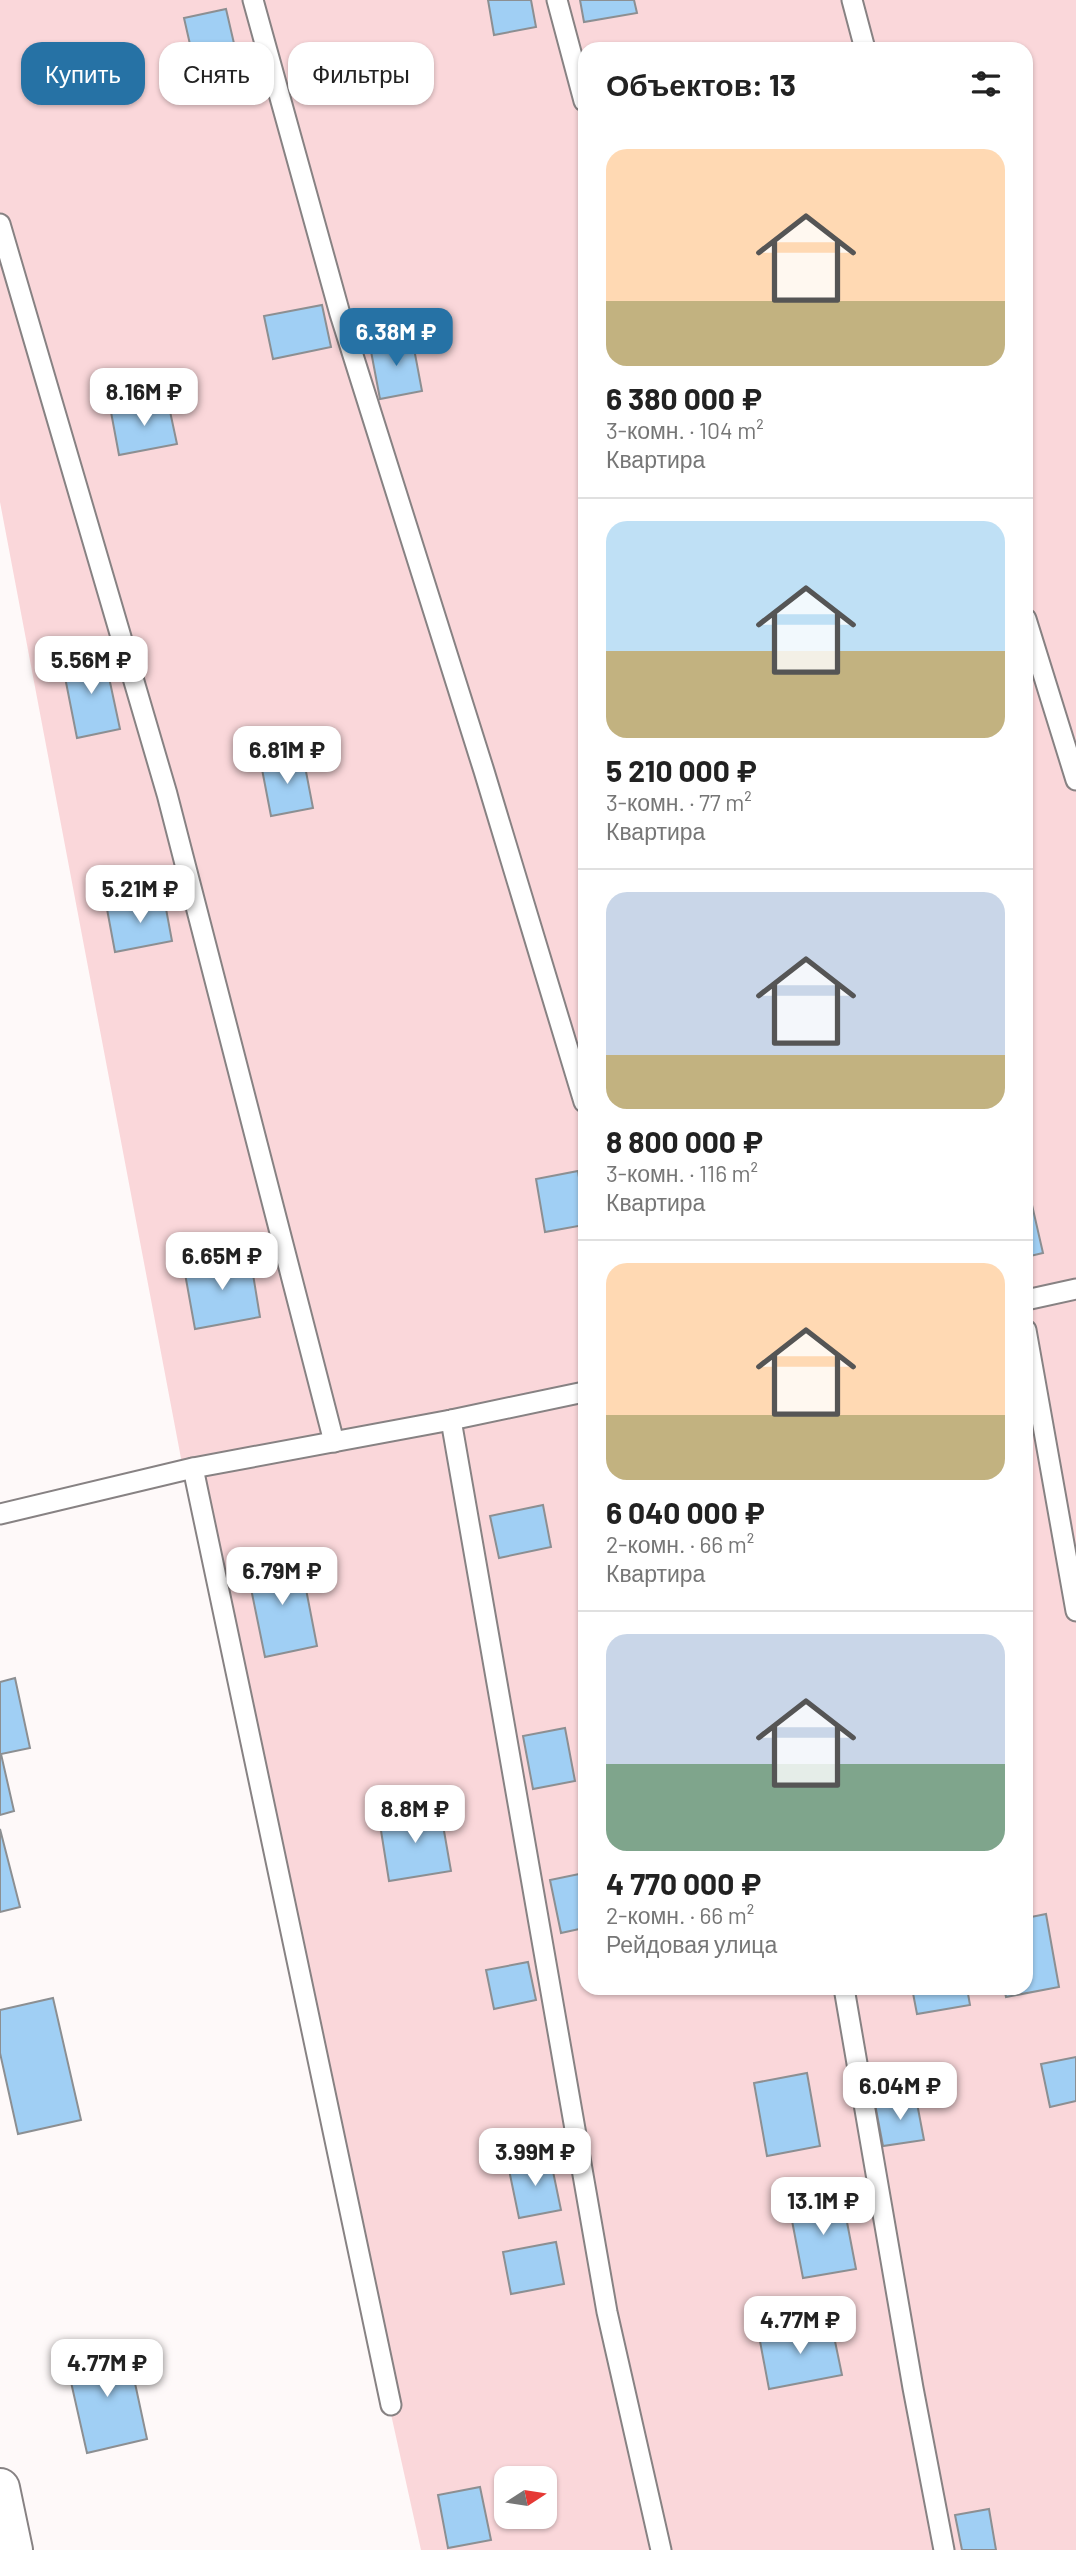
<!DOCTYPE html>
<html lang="ru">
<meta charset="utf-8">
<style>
body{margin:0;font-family:Barlow,sans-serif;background:#f2f2f2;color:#222;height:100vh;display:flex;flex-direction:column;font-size:26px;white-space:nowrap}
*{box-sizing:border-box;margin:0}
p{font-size:23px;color:#767676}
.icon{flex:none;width:38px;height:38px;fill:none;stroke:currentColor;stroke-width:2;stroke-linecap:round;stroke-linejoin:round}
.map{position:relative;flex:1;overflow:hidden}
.drawer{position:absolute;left:578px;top:42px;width:455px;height:1953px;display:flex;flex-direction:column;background:#fff;border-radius:21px;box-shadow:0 2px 5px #0004}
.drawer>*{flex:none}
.top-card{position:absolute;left:21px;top:42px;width:452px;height:63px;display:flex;gap:14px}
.needle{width:46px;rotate:78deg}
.fabs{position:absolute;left:494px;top:2466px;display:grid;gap:14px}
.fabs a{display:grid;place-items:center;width:63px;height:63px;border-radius:14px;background:#fff;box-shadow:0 2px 5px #0004;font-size:35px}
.price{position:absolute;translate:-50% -60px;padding:0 16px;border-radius:14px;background:#fff;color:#222;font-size:23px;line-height:46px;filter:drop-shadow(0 2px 4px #0008)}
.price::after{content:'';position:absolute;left:50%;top:42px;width:21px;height:16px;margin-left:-10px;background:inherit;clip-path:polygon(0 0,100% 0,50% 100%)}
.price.on{background:#2672a5;color:#fff}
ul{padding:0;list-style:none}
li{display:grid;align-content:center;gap:14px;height:371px;padding:0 28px}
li+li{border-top:2px solid #e0e0e0}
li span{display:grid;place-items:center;height:217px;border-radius:21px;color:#555}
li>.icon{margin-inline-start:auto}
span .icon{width:126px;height:126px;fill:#fffc;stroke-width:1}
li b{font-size:30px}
h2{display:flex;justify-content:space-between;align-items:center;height:84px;padding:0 28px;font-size:30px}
.tag{padding:0 24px;border-radius:21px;background:#fff;box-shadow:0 2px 5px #0004;font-size:24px;line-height:63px}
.tag.on{background:#2672a5;color:#fff}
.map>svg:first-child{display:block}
.green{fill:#fad7da;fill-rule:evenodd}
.building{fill:#a0cff4;stroke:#8c8f92;stroke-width:2}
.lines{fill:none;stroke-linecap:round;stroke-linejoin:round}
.lane-casing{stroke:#878283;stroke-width:23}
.street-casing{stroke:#878283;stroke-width:42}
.lane{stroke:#fff;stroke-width:19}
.street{stroke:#fff;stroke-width:38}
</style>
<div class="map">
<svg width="1076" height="2550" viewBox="0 0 1076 2550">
<rect width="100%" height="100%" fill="#fef9f9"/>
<path class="green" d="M0,0H1076V2550H421L187,1490L0,502ZM584,49H1026V1988H584ZM506,2478H544V2516H506Z"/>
<g class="building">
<path d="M488,0H531L536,27L494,35Z"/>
<path d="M580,0H634L637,13L584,22Z"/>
<path d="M226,9L239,65L197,75L184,18Z"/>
<path d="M322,305L331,347L273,359L264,316Z"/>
<path d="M412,338L422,391L380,399L370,346Z"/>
<path d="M168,402L177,444L119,455L111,412Z"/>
<path d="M104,654L120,729L77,738L62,662Z"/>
<path d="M303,756L313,808L271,816L261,764Z"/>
<path d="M164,898L172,941L115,952L107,909Z"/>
<path d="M578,1171L584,1209V1225L545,1232L536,1179Z"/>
<path d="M1032,1205L1043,1253L1026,1257V1206Z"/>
<path d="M250,1256L260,1317L195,1329L184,1268Z"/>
<path d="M543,1505L551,1547L499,1558L490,1516Z"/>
<path d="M300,1558L317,1646L265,1657L247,1569Z"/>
<path d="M15,1678L30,1748L1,1754L14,1811L0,1815V1682Z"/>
<path d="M565,1728L575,1781L533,1789L523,1736Z"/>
<path d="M440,1808L451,1871L389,1881L379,1818Z"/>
<path d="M0,1829L20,1907L0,1912Z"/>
<path d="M584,1873V1928L561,1933L550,1880Z"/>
<path d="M1046,1914L1059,1987L1006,1997L1004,1988H1026V1918Z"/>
<path d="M528,1962L536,2000L494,2009L486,1970Z"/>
<path d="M912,1988H967L970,2005L917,2014Z"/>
<path d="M53,1998L81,2120L18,2134L0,2053V2010Z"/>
<path d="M1076,2057V2101L1050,2107L1041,2064Z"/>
<path d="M807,2073L820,2146L767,2156L754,2083Z"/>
<path d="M916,2098L924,2140L883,2146L875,2104Z"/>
<path d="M550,2157L561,2210L519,2218L508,2165Z"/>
<path d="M842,2196L856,2269L803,2278L789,2205Z"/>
<path d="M556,2242L564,2284L511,2294L503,2252Z"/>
<path d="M831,2322L842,2375L769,2389L759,2336Z"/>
<path d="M127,2346L147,2439L87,2453L66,2360Z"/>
<path d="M480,2487L491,2540L448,2548L438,2495Z"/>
<path d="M989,2509L996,2550H962L955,2515Z"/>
</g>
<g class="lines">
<defs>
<g id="lane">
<path d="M253,0L340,314L484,771L584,1102"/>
<path d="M557,0L584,101"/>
<path d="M852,0L865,49"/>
<path d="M0,224L167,794L334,1442"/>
<path d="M1026,619L1076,780"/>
<path d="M1026,1300L1076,1289"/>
<path d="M1026,1330L1076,1611"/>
<path d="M451,1420L607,2312L661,2550"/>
<path d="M193,1468L391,2405"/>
<path d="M0,1514L193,1468L451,1420L584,1392"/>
<path d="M844,1988L913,2388L944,2550"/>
</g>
<path id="street" d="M0,2488L13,2550"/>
</defs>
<use href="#lane" class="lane-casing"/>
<use href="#street" class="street-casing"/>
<use href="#lane" class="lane"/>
<use href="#street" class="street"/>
</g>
</svg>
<div class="fabs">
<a><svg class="needle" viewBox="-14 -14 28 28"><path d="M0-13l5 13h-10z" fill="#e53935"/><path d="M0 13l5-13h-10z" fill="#767676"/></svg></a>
</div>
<b class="price on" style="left:396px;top:368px">6.38M ₽</b>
<b class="price" style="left:144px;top:428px">8.16M ₽</b>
<b class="price" style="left:91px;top:696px">5.56M ₽</b>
<b class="price" style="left:287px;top:786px">6.81M ₽</b>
<b class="price" style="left:140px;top:925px">5.21M ₽</b>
<b class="price" style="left:222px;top:1292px">6.65M ₽</b>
<b class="price" style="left:282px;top:1607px">6.79M ₽</b>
<b class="price" style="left:415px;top:1845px">8.8M ₽</b>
<b class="price" style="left:900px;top:2122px">6.04M ₽</b>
<b class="price" style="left:535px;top:2188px">3.99M ₽</b>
<b class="price" style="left:823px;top:2237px">13.1M ₽</b>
<b class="price" style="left:800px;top:2356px">4.77M ₽</b>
<b class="price" style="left:107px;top:2399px">4.77M ₽</b>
<div class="top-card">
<a class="tag on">Купить</a>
<a class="tag">Снять</a>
<a class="tag">Фильтры</a>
</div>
<section class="drawer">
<h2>Объектов: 13<svg class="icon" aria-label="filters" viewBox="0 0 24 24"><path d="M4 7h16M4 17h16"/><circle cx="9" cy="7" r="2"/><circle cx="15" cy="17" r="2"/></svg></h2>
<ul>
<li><span style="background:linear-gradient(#ffd9b3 70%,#c2b280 0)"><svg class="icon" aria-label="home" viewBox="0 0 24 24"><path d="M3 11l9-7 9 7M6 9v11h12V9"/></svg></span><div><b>6 380 000 ₽</b><p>3-комн. · 104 m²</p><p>Квартира</p></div></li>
<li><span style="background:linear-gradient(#bfe0f5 60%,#c2b280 0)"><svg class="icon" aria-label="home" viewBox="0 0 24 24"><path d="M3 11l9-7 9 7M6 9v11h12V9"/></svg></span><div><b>5 210 000 ₽</b><p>3-комн. · 77 m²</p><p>Квартира</p></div></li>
<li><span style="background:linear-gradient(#c9d6e8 75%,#c2b280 0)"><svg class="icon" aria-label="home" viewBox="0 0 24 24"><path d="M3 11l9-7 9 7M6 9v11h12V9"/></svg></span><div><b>8 800 000 ₽</b><p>3-комн. · 116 m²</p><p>Квартира</p></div></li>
<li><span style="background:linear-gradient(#ffd9b3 70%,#c2b280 0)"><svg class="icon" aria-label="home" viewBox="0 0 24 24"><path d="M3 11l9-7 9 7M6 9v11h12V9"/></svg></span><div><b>6 040 000 ₽</b><p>2-комн. · 66 m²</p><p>Квартира</p></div></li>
<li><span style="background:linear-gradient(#c9d6e8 60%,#7fa58c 0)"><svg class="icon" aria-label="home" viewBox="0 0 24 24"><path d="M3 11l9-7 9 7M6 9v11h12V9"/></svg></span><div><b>4 770 000 ₽</b><p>2-комн. · 66 m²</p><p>Рейдовая улица</p></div></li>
</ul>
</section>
</div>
